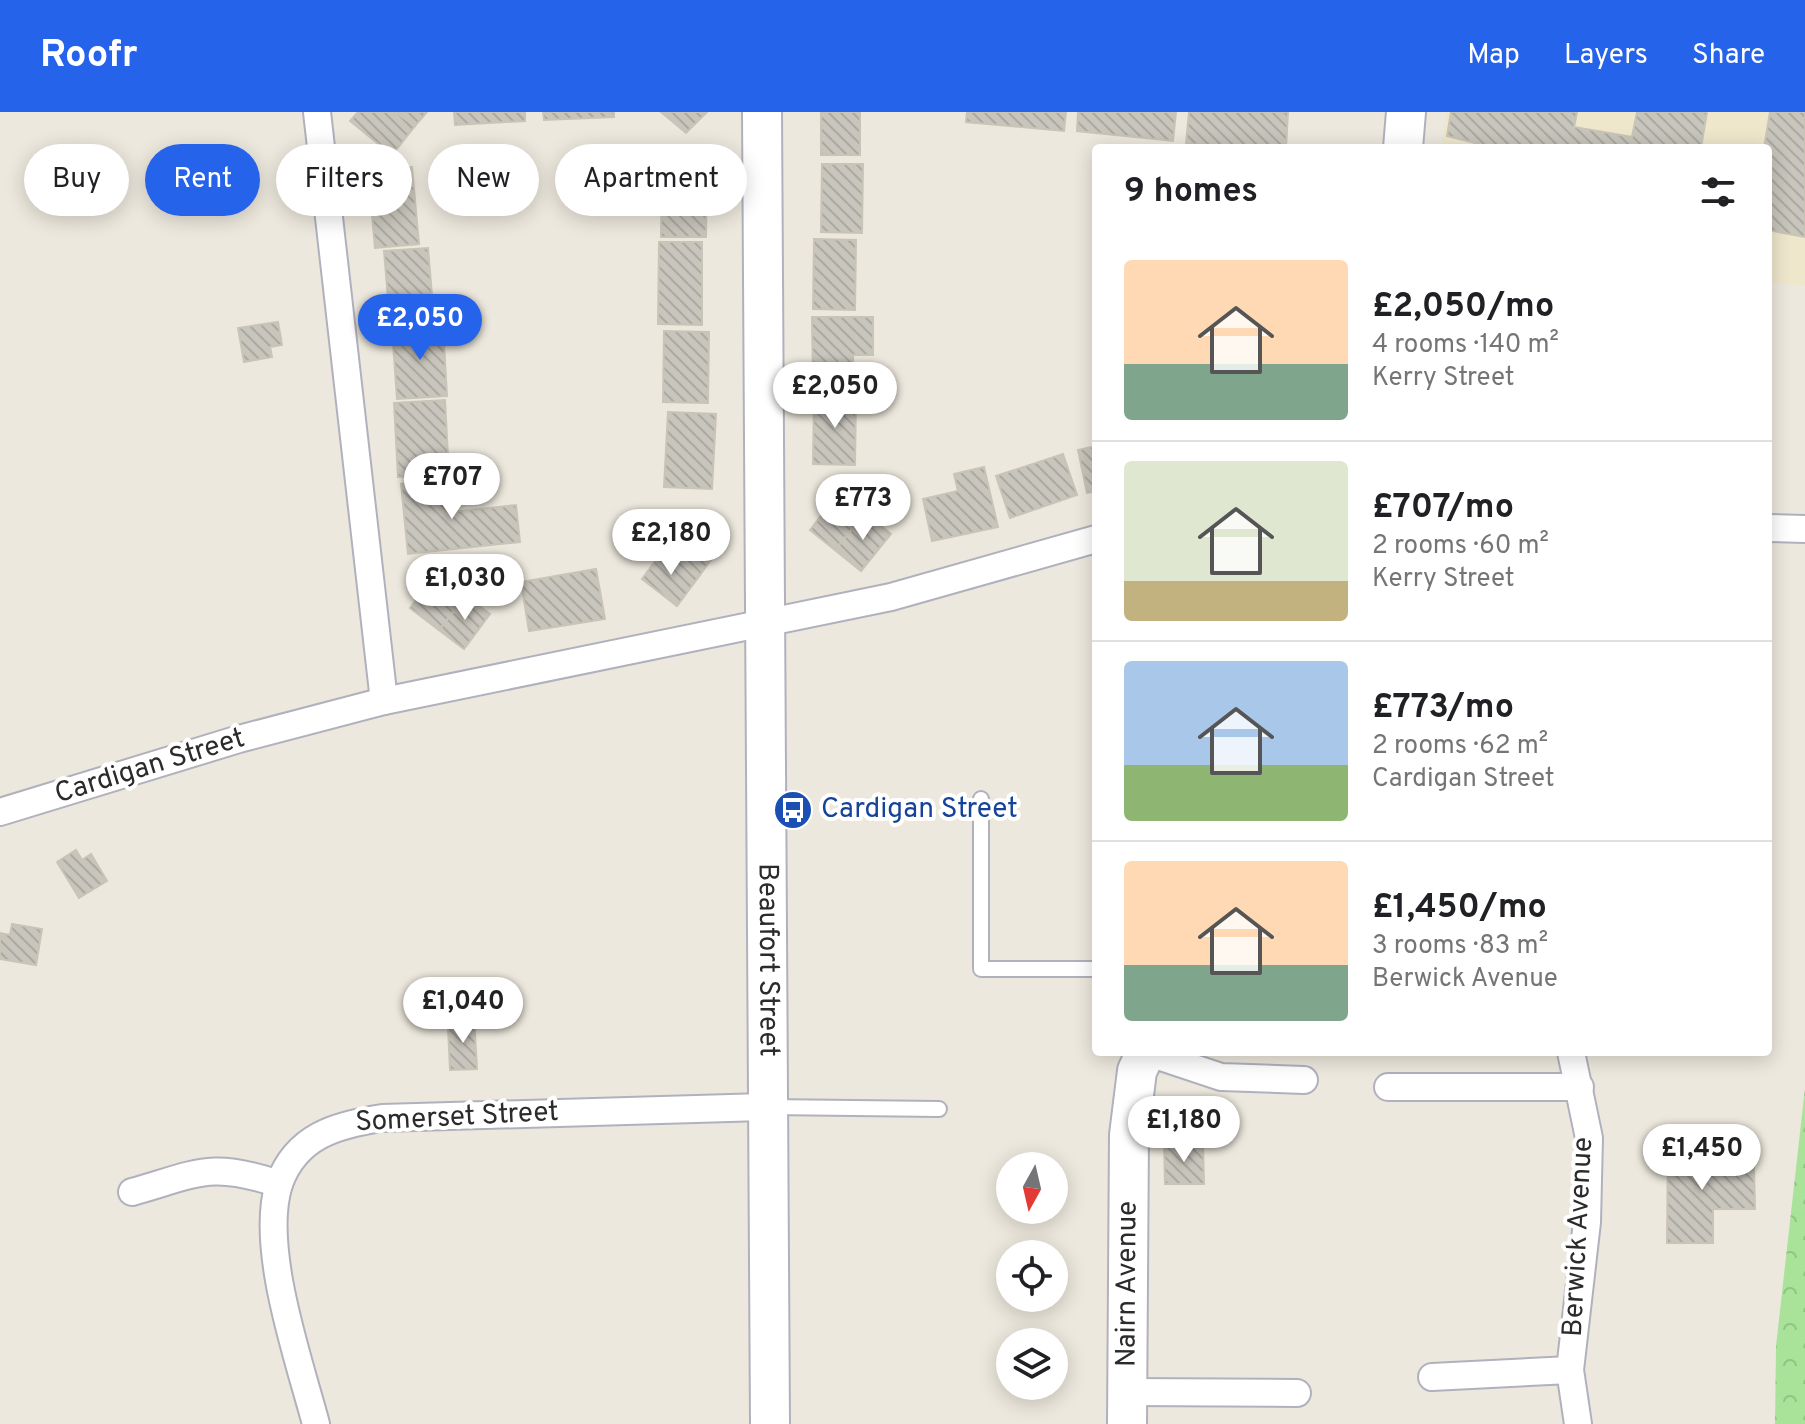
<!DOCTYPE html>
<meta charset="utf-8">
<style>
body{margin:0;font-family:Overpass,sans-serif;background:#f2f2f2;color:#202124;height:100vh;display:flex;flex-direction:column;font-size:30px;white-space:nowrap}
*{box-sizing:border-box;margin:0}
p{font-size:26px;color:#757577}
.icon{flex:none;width:44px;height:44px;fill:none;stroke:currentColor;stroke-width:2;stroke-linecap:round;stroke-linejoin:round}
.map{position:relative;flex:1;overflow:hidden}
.details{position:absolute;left:1092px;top:32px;width:680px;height:912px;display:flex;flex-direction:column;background:#fff;border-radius:8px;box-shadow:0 4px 20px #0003}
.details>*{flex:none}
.banner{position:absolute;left:24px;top:32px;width:760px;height:72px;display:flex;gap:16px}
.needle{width:52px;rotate:188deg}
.tools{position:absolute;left:996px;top:1040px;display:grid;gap:16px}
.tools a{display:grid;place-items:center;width:72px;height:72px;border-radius:50%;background:#fff;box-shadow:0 4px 20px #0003;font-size:40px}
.price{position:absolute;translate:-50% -68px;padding:0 18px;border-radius:28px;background:#fff;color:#222;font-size:26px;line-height:52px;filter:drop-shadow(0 2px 4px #0008)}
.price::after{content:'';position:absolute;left:50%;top:48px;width:24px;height:18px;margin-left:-12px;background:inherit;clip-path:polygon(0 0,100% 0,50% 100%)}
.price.on{background:#2563eb;color:#fff}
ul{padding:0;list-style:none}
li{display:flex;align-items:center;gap:24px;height:200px;padding:0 32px}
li+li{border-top:2px solid #e0e0e0}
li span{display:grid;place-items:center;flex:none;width:224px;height:160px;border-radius:8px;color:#555}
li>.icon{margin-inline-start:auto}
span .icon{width:96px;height:96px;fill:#fffc;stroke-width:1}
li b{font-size:34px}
h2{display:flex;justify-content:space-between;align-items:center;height:96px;padding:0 32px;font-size:34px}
.pill{padding:0 28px;border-radius:36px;background:#fff;box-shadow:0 4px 20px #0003;font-size:28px;line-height:72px}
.pill.on{background:#2563eb;color:#fff}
header{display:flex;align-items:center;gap:48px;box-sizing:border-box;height:112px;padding:0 40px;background:#2563eb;color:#fff}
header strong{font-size:38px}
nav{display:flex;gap:44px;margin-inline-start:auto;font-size:28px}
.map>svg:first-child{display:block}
.education{fill:#eee7cc}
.park{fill:url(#park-crowns)}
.building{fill:url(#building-back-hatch);stroke:#c8c4b6;stroke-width:2}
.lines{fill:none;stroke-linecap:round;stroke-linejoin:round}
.lane-casing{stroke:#b1b1be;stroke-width:18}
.street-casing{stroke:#b1b1be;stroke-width:30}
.secondary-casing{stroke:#b1b1be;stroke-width:42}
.lane{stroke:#fff;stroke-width:14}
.street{stroke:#fff;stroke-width:26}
.secondary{stroke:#fff;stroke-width:38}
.labels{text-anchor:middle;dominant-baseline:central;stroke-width:8;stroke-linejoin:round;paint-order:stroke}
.street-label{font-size:28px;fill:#2b2b2b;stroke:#fff}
.transit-label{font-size:28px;fill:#164399;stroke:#fff;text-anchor:start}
</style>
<header>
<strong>Roofr</strong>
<nav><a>Map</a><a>Layers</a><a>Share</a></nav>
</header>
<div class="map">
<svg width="1805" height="1312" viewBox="0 0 1805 1312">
<defs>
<pattern id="park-crowns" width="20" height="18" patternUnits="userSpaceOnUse" patternTransform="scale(2)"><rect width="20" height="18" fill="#a9e39a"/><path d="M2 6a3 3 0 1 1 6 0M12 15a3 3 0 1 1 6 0" fill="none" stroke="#92c385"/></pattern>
<pattern id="building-back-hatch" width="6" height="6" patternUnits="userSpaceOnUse" patternTransform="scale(2)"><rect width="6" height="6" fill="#c8c5bc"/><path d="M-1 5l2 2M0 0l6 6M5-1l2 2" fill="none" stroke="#aca9a2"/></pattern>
</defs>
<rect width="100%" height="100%" fill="#ede8dd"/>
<path class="education" d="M1446,0H1805V174L1768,170V36H1442Z"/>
<path class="park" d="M1805,976V1312H1775L1776,1234Z"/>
<g class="building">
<path d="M358,0H395L415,14L392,43L350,9Z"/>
<path d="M395,0H427L415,14Z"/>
<path d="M454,0H525V9L455,13Z"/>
<path d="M543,0H614V5L544,8Z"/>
<path d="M661,0H707L686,21Z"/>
<rect x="821" y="0" width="39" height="43"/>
<path d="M967,0H1066L1064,19L966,10Z"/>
<path d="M1078,0H1176L1173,29L1077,19Z"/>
<path d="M1189,0H1288L1286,36L1186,32Z"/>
<path d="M1451,0H1577L1574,15L1632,25L1637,0H1707L1701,36H1495L1447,24Z"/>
<path d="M1770,0H1805V125L1768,118V36H1764Z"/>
<path d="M662,46H707L706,125H661Z"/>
<path d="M822,52H863L862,121L821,120Z"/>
<path d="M412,55L419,132L375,136L368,59Z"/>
<path d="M814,127L856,128L855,198L813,197Z"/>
<path d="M659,130H702V213L658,212Z"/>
<path d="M428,136L434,207L390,211L384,139Z"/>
<path d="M812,205H873V243H853V274H813Z"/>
<path d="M278,210L282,233L270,235L272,245L244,250L238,216Z"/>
<path d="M443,213L447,284L397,287L392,216Z"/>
<path d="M664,219L709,220L708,291L663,290Z"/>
<path d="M814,284H856L855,353L813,352Z"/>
<path d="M445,288L449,363L398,365L394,291Z"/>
<path d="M668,300L716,302L712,377L664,375Z"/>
<path d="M1096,334V379L1087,381L1078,338Z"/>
<path d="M1063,342L1077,383L1010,406L996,364Z"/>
<path d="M984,355L998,415L932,429L923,387L958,379L954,362Z"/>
<path d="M447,367L451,400L516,393L520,430L408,442L401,372Z"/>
<path d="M839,380L865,401L835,438L810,418Z"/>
<path d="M865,401L891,422L861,459L835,438Z"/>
<path d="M685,408L721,434L700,463L664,437Z"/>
<path d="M664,437L700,463L677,494L642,467Z"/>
<path d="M596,457L605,507L529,519L521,470Z"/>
<path d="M437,460L466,484L439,518L410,496Z"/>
<path d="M466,484L490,502L464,537L439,518Z"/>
<path d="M76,738L82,748L91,742L107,769L79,786L57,750Z"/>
<path d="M12,812L42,817L36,853L0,847V821L10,823Z"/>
<path d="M474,904L477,957L450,958L448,916H457V905Z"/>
<path d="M1668,1029H1710V1056H1754L1755,1097H1713V1131H1667Z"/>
<path d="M1164,1031H1203L1204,1072H1165Z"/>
</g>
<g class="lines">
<defs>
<g id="lane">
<path d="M981,687V857H1096"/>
<path d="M768,995L939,997"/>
</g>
<g id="street">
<path d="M317,0L384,589"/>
<path d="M1768,416L1805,417"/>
<path d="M0,700L239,627L384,589L891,485L1096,427"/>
<path d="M1146,940L1221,965L1304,968"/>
<path d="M1571,940L1589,1026L1587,1110L1570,1258L1578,1312"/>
<path d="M1388,975H1580"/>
<path d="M279,1072C259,1135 299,1248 316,1312"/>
<path d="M132,1080C199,1061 211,1049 279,1072C296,1024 336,1013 382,1006L768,995"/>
<path d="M1432,1265L1570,1258"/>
<path d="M1127,1280L1297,1281"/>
</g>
<g id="secondary">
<path id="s1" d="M762,0L770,1312"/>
<path d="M1403,36L1406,0"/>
<path id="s2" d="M1127,1312L1129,1023L1137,959L1146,940"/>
</g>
</defs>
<use href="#lane" class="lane-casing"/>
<use href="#street" class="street-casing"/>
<use href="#secondary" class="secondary-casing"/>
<use href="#lane" class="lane"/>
<use href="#street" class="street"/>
<use href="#secondary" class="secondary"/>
</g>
<defs>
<symbol id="bus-disc" viewBox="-11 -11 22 22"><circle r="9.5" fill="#1a4fb4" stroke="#fff"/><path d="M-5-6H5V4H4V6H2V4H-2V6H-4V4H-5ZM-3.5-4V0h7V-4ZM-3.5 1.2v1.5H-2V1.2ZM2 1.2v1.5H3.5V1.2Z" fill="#fff"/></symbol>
</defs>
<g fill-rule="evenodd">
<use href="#bus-disc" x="771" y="676" width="44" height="44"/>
</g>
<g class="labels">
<g class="street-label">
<text transform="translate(150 655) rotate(-17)">Cardigan Street</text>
<text stroke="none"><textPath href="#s1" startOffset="848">Beaufort Street</textPath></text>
<text transform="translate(457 1006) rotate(-3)">Somerset Street</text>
<text transform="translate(1579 1125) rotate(-87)">Berwick Avenue</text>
<text stroke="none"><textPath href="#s2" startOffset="140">Nairn Avenue</textPath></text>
</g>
<g class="transit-label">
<text x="821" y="698">Cardigan Street</text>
</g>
</g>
</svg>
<div class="tools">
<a><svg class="needle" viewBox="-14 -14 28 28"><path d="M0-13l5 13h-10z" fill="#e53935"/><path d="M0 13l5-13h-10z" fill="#757577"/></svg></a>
<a><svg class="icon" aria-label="locate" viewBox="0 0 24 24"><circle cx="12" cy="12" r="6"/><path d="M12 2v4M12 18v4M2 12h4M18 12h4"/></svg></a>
<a><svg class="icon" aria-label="layers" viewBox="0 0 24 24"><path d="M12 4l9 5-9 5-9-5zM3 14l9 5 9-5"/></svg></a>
</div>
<b class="price on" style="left:420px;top:250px">£2,050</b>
<b class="price" style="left:835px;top:318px">£2,050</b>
<b class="price" style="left:452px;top:409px">£707</b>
<b class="price" style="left:863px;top:430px">£773</b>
<b class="price" style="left:671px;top:465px">£2,180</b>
<b class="price" style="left:465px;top:510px">£1,030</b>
<b class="price" style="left:463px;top:933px">£1,040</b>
<b class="price" style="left:1184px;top:1052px">£1,180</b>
<b class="price" style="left:1702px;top:1080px">£1,450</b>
<div class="banner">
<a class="pill">Buy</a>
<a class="pill on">Rent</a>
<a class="pill">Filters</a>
<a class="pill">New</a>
<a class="pill">Apartment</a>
</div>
<section class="details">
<h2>9 homes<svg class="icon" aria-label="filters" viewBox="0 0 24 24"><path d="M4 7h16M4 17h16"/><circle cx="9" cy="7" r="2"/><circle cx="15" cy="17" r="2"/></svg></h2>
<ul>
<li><span style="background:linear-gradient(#ffd9b3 65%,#7fa58c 0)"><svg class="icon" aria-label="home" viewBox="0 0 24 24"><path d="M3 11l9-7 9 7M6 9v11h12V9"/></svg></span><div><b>£2,050/mo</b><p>4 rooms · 140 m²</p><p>Kerry Street</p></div></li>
<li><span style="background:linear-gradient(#dfe7d0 75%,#c2b280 0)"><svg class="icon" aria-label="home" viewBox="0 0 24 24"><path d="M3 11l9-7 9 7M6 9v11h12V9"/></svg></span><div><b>£707/mo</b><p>2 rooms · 60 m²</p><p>Kerry Street</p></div></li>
<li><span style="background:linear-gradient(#a9c7e8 65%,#8fb573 0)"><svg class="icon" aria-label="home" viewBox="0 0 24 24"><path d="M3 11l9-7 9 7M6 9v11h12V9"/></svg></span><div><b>£773/mo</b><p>2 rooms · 62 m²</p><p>Cardigan Street</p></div></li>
<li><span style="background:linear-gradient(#ffd9b3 65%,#7fa58c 0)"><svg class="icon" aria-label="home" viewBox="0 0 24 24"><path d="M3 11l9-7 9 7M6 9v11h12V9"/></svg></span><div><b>£1,450/mo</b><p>3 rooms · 83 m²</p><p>Berwick Avenue</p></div></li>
</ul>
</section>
</div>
